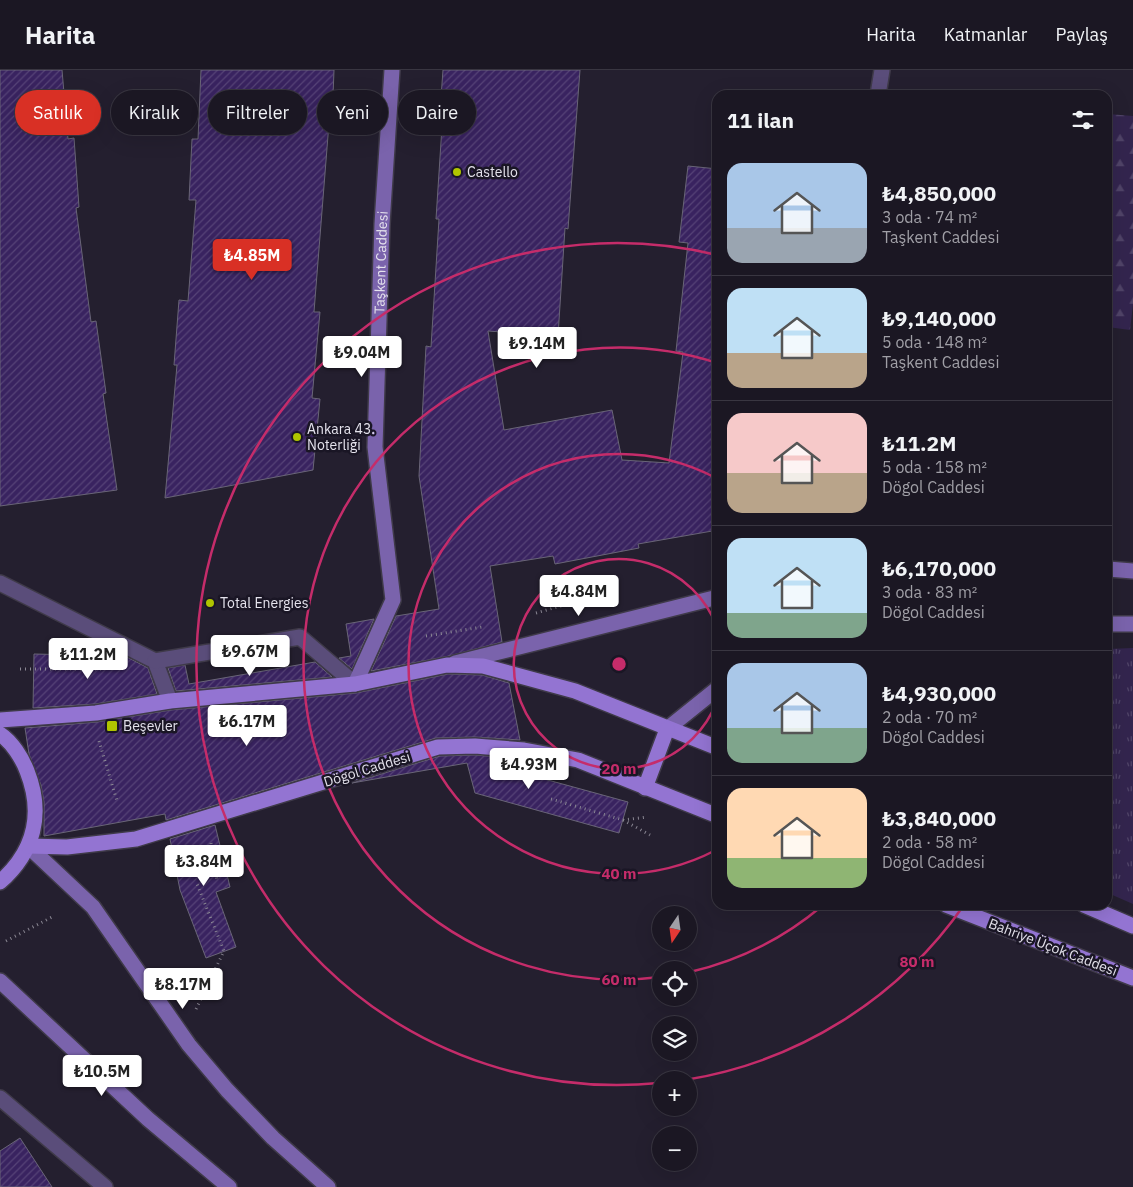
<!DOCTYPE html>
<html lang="tr">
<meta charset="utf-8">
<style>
body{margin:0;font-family:"IBM Plex Sans",sans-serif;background:#282430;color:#f1f3f6;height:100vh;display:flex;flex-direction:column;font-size:19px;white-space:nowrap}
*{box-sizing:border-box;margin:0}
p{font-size:16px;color:#a09fa6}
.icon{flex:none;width:28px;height:28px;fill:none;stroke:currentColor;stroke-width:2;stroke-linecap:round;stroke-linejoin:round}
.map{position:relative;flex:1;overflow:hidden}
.details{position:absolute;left:712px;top:20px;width:400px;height:820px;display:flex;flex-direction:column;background:#1b1723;border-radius:15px;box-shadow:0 5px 20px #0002,0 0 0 1px #393641}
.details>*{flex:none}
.top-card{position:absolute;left:15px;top:20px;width:475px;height:45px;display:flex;gap:10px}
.needle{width:32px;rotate:193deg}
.buttons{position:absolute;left:652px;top:836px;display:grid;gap:10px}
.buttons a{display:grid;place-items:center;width:45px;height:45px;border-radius:50%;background:#1b1723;box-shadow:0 5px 20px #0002,0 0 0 1px #393641;font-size:25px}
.price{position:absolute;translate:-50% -42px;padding:0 11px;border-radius:5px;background:#fff;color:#222;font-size:16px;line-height:32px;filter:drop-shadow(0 1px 2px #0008)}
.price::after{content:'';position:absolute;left:50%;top:30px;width:15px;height:11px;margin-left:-8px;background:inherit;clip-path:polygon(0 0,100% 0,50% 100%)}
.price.on{background:#d93025;color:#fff}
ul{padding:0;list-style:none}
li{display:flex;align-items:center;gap:15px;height:125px;padding:0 15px}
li+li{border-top:1px solid #393641}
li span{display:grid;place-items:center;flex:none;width:140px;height:100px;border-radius:15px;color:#555}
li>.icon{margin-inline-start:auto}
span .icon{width:60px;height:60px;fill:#fffc;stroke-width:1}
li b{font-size:21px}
h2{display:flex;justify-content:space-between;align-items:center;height:60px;padding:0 15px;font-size:21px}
.tag{padding:0 18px;border-radius:22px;background:#1b1723;box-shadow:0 5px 20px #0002,0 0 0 1px #393641;font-size:18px;line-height:45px}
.tag.on{background:#d93025;color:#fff}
header{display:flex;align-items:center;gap:30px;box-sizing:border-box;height:70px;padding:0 25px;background:#1b1723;border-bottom:1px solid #393641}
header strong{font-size:24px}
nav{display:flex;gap:28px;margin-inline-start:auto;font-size:18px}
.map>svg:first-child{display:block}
.forest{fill:url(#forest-firs)}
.park{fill:url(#park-tufts)}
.building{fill:url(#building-hatch);stroke:#696577}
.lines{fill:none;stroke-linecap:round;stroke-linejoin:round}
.lane-casing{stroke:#3f3a49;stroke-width:18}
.street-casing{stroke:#3f3a49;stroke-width:18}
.secondary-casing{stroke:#3f3a49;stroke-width:18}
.primary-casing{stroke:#3f3a49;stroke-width:18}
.path{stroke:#8a8793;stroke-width:3;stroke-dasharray:1 4;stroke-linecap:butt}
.lane{stroke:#5a4d7a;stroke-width:15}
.street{stroke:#5a4d7a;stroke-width:15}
.secondary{stroke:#7a63ac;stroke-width:15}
.primary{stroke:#9374d2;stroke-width:15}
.ring{fill:none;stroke:#c52c6a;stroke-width:2.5}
.poi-dot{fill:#b0c500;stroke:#1a1625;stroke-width:2}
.labels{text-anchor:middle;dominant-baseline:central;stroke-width:5;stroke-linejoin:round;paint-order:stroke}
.poi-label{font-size:14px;fill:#e4e2ec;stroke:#1a1625;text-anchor:start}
.street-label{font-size:14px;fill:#e4e2ec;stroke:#1a1625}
.centre{fill:#c52c6a;stroke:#1a1625;stroke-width:2.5}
.ring-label{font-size:15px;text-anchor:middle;font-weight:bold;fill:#c52c6a;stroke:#1a1625;stroke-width:5;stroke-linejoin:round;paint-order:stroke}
</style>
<header>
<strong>Harita</strong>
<nav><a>Harita</a><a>Katmanlar</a><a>Paylaş</a></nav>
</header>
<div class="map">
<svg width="1133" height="1117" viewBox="0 0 1133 1117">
<defs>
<pattern id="forest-firs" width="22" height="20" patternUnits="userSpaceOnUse" patternTransform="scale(1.25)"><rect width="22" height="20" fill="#33254e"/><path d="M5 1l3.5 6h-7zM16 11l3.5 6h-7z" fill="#504468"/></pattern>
<pattern id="park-tufts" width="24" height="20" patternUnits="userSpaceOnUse" patternTransform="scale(1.25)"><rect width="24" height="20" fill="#33254e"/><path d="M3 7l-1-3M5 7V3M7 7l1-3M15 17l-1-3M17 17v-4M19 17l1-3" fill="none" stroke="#504468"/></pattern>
<pattern id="building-hatch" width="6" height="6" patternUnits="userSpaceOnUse" patternTransform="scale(1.25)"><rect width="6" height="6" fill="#392360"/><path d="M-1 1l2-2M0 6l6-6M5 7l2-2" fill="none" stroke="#564377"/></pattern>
</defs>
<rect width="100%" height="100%" fill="#241f2f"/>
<path class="forest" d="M1108,44L1133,46V234L1130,260L1108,257Z"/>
<path class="park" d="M1133,578V834L1108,823V579Z"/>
<g class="building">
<path d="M0,0H62L68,69L74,68L79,137L76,138L91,252L96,251L106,323L103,324L117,420L0,436Z"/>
<path d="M201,0H334L332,53H329L314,242H320L312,328L320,329L313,400L165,428L177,295H174L179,230L188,231L196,130H189L192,69H198Z"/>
<path d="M443,0H580L568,159L565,158L558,266L488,261L504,360L612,340L622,390L669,393L683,282L676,281L688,173L679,172L688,96L718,99V460L638,474L639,478L555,494L553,486L490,496L502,572L449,586L371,601L396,546L439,539L419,406L426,276L431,277L439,149H436L443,41H440Z"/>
<path d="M374,549L352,599L339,588L351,586L346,554Z"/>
<path d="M34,584L125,586L148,598L157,624L95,634L33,638Z"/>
<path d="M315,592L332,607L176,621L168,598L185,595L189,614Z"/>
<path d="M448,604L482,605L509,613L520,670L475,667L436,668L166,750L165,744L44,766V732L41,715L29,684L25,658L97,652L171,640L356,623Z"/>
<path d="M475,685L523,689L526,704L628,732L619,763L475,723L467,693L352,713L440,686Z"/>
<path d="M215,755L230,817L216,822L236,877L206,888L180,820L170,769Z"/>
<path d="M20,1068L52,1117H0V1081Z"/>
</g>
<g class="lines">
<defs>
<g id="lane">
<path d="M0,513L155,591L170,631"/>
<path d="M155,591L300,567L355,614"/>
<path d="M0,1028L105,1117"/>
</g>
<path id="street" d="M878,25L882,0"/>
<g id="secondary">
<path d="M1108,499L1133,501"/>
<path d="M1108,554H1133"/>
<path d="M455,593L718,527"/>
<path id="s1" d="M355,614L393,530L375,377L382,154L392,0"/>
<path d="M667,659L718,618"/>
<path d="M28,776L93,837L189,975L227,1020L273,1068L328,1117"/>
<path d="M0,911L148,1049L229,1117"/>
</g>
<g id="primary">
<path d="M0,650L96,643L170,631L355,614L447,595L483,596L575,621L718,678"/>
<path d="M0,664C12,672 22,688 27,701C44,744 34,782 0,812"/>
<path d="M645,718L667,659"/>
<path d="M28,776L67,777L136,769L438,677L475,676L524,680L578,690L718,746"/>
<path d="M946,835L1133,908"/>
<path d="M1084,835L1133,856"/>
</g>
</defs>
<use href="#lane" class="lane-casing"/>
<use href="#street" class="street-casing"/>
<use href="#secondary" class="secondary-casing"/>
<use href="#primary" class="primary-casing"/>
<g class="path">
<path d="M536,543L575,532L577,535"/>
<path d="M426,566L482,557"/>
<path d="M20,599H105"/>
<path d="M99,671L117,731"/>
<path d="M551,729L623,750L650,765"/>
<path d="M623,750L647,747"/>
<path d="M211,773L217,811"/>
<path d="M6,871L54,846"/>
<path d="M196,939L224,881L197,814"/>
</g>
<use href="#lane" class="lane"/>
<use href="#street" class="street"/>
<use href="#secondary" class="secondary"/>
<use href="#primary" class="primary"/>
</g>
<g class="ring">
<path d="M717 631A105 105 0 1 1 717 557"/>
<path d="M716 780A210 210 0 1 1 716 408"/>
<path d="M822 836A316 316 0 0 1 690 902M660 907A316 316 0 1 1 717 293"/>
<path d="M964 835A421 421 0 0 1 685 1010M659 1013A421 421 0 1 1 717 185"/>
</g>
<g class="poi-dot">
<circle cx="457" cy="102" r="5"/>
<circle cx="297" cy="367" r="5"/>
<circle cx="210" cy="533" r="5"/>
<rect x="106" y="650" width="12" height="12" rx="2.5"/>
</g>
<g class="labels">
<g class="poi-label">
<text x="467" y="102">Castello</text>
<text x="307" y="359">Ankara 43.<tspan x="307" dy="16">Noterliği</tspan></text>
<text x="220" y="533">Total Energies</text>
<text x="123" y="656">Beşevler</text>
</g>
<g class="street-label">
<text stroke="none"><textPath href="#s1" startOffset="431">Taşkent Caddesi</textPath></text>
<text transform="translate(367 699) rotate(-17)">Dögol Caddesi</text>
<text transform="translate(1053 877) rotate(21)">Bahriye Üçok Caddesi</text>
</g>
</g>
<circle cx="619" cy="594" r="8" class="centre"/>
<g class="ring-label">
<text x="619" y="704">20 m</text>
<text x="619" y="809">40 m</text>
<text x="917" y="897">80 m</text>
<text x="619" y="915">60 m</text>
</g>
</svg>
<div class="buttons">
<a><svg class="needle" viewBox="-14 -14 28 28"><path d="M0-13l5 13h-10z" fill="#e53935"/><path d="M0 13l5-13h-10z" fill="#a09fa6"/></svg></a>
<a><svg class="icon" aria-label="locate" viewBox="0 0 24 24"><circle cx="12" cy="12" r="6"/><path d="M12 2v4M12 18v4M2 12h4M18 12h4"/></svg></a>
<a><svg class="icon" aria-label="layers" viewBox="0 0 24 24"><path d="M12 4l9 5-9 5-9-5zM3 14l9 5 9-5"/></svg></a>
<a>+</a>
<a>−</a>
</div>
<b class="price on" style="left:252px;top:211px">₺4.85M</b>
<b class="price" style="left:537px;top:299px">₺9.14M</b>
<b class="price" style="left:362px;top:308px">₺9.04M</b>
<b class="price" style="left:579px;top:547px">₺4.84M</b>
<b class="price" style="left:250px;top:607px">₺9.67M</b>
<b class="price" style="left:88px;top:610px">₺11.2M</b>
<b class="price" style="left:247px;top:677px">₺6.17M</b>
<b class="price" style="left:529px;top:720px">₺4.93M</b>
<b class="price" style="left:204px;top:817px">₺3.84M</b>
<b class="price" style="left:183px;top:940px">₺8.17M</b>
<b class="price" style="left:102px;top:1027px">₺10.5M</b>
<div class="top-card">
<a class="tag on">Satılık</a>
<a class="tag">Kiralık</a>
<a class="tag">Filtreler</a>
<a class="tag">Yeni</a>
<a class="tag">Daire</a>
</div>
<section class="details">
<h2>11 ilan<svg class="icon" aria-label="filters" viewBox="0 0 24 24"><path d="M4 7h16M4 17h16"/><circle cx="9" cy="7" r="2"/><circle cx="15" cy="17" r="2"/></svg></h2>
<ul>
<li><span style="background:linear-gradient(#a9c7e8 65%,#9aa5b1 0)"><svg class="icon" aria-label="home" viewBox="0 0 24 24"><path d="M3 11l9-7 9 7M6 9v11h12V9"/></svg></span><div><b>₺4,850,000</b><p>3 oda · 74 m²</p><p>Taşkent Caddesi</p></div></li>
<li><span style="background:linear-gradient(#bfe0f5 65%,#b9a48a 0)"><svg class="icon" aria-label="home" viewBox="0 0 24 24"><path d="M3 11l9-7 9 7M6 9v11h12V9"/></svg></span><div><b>₺9,140,000</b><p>5 oda · 148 m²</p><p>Taşkent Caddesi</p></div></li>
<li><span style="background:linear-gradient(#f6c9c9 60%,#b9a48a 0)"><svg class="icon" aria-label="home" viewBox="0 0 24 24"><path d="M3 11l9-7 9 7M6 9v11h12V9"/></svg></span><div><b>₺11.2M</b><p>5 oda · 158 m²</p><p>Dögol Caddesi</p></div></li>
<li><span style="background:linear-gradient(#bfe0f5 75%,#7fa58c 0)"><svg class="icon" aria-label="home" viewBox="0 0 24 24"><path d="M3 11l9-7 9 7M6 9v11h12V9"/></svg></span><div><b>₺6,170,000</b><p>3 oda · 83 m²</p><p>Dögol Caddesi</p></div></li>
<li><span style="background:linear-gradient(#a9c7e8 65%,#7fa58c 0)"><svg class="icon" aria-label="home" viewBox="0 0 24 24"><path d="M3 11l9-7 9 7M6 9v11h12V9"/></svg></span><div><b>₺4,930,000</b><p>2 oda · 70 m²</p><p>Dögol Caddesi</p></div></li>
<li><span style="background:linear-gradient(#ffd9b3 70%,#8fb573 0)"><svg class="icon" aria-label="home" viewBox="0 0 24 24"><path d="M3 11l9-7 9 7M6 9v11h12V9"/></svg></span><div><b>₺3,840,000</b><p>2 oda · 58 m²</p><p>Dögol Caddesi</p></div></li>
</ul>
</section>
</div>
